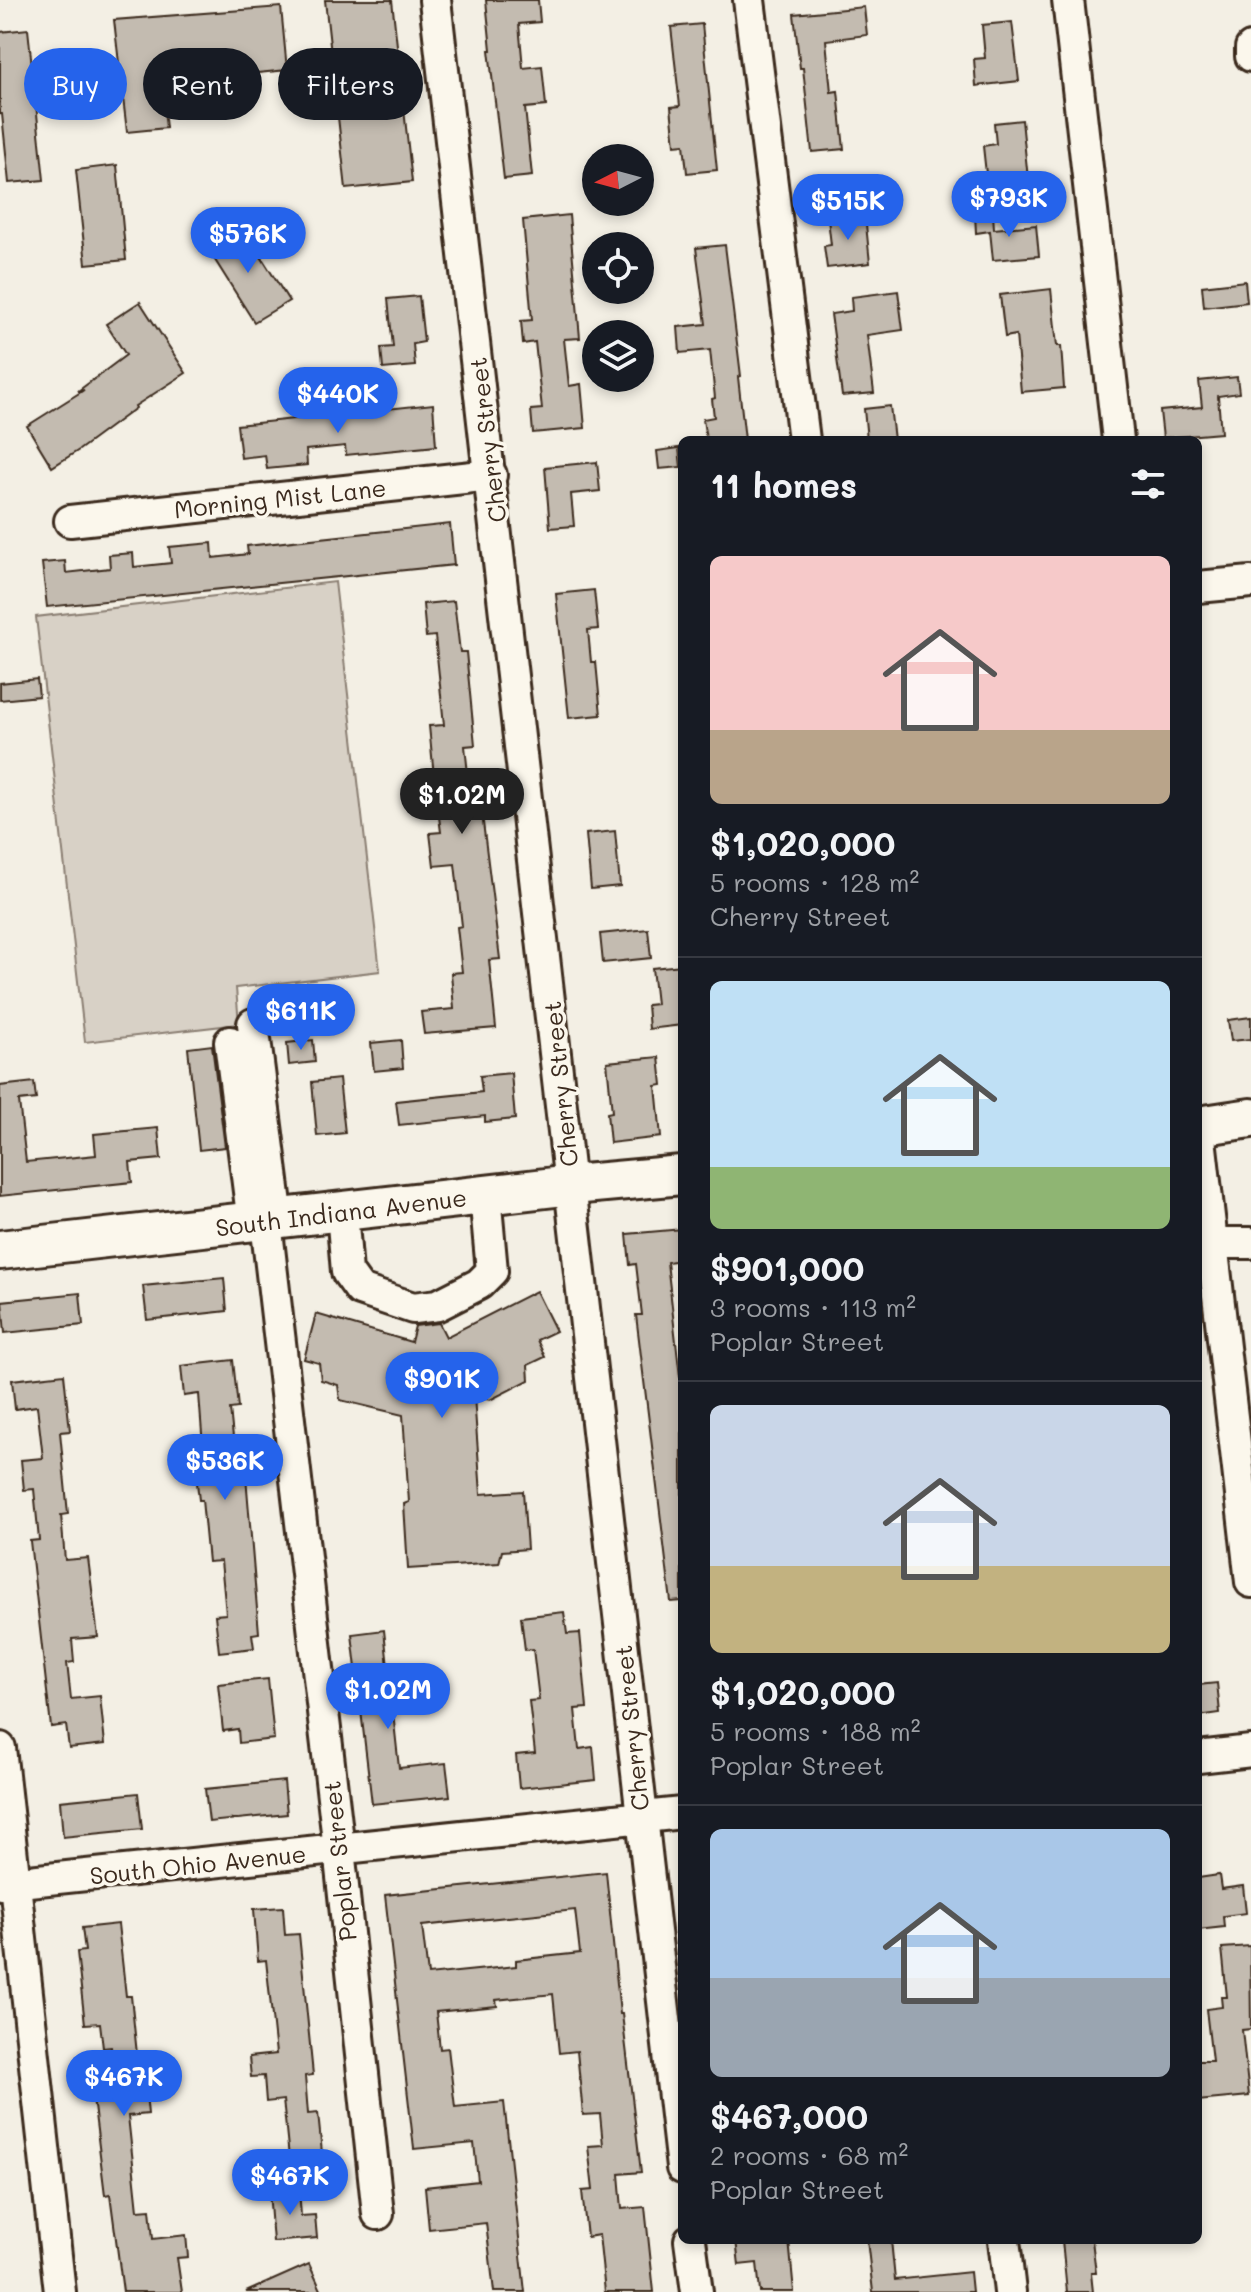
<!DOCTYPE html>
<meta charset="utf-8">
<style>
body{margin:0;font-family:Mali,sans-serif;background:#20242c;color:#f1f3f6;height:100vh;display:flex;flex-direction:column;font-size:30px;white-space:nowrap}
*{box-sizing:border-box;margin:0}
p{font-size:26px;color:#9ea1a6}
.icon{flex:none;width:44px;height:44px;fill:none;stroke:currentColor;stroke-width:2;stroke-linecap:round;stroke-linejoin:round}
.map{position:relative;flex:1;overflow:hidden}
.details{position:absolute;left:678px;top:436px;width:524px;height:1808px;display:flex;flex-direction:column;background:#171b24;border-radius:12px;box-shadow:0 4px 12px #0003}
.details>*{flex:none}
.top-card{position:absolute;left:24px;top:48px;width:534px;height:72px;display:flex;gap:16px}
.needle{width:52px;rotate:264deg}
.controls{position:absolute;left:582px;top:144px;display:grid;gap:16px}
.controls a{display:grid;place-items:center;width:72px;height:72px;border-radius:50%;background:#171b24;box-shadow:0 4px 12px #0003;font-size:40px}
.price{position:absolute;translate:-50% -68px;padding:0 18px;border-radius:28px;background:#2563eb;color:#fff;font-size:26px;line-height:52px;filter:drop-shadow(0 2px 4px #0008)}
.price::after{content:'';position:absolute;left:50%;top:48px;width:24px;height:18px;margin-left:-12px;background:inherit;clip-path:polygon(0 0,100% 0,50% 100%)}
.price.active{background:#222;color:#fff}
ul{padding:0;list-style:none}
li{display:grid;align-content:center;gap:16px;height:424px;padding:0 32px}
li+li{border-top:2px solid #363941}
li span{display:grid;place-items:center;height:248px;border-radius:12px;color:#555}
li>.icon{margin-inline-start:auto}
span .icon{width:144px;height:144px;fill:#fffc;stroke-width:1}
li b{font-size:34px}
h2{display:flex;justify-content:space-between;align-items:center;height:96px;padding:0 32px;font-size:34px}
.pill{padding:0 28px;border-radius:36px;background:#171b24;box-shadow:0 4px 12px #0003;font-size:28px;line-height:72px}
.pill.active{background:#2563eb;color:#fff}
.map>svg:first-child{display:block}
.green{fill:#d8d1c6;stroke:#8a7e72;stroke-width:2}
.building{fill:#c3bbb0;stroke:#3b2a1e;stroke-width:2;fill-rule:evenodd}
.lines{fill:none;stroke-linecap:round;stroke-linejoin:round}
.minor-casing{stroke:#3b2a1e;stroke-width:36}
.major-casing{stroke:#3b2a1e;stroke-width:44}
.minor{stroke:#fbf7ec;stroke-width:30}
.major{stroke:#fbf7ec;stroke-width:38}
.labels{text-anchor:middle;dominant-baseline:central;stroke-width:7;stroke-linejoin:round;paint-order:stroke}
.street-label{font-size:24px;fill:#3b2a1e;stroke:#fbf7ec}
</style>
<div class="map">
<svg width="1251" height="2292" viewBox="0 0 1251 2292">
<rect width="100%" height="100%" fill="#f3efe4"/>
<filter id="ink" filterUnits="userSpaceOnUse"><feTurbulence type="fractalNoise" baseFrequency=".0125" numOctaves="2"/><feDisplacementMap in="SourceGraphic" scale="16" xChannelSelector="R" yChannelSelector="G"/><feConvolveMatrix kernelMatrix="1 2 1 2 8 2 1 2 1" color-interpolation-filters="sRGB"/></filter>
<g filter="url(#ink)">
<path class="green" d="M335,582L380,971L236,988L239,1024L85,1042L36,617Z"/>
<g class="building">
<path d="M325,0H392L412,182L346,189Z"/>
<path d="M486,0H538L540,22L519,24L523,68L542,66L546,106L525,108L532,176L504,179L489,50H491Z"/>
<path d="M281,7L287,70L161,83L166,128L127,132L114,20Z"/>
<path d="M864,7L867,35L826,40L831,92L838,91L844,149L812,152L803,68H800L794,14Z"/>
<path d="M1012,22L1019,81L976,86L974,59L985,58L982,25Z"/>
<path d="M702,24L717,170L687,173L684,144L675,145L671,107L680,106L671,27Z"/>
<path d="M28,29L44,180L9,183L2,114H0V32Z"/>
<path d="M1022,120L1028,179L987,183L983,146L996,144L994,123Z"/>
<path d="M117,165L126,260L86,264L76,170Z"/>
<path d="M993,213L994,229L1036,225L1039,256L993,260L990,231L976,233L975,214Z"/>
<path d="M569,215L580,338L564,339L569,386L581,384L585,428L533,433L531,410L542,409L535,342L523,344L521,321L532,320L523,220Z"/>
<path d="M865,215L870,263L827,268L824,246L831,245L828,219Z"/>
<path d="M243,228L289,301L254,322L208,249Z"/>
<path d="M725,245L741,376L738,377L745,440H706L703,419L714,417L712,399L715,398L710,350L680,353L678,327L706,324L696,248Z"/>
<path d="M1245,281L1247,302L1204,307L1202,286Z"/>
<path d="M1051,289L1057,346H1061L1064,388L1021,392L1016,335L1005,337L1000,295Z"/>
<path d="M898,291L903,330L867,335L874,393L842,396L831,314L852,311L851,297Z"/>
<path d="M419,296L424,342L413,344L415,366L383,369L381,348L393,347L388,299Z"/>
<path d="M140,302L186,373L135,406L136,408L79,450L52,467L27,426L84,390L78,391L126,355L106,324Z"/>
<path d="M1237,377L1239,393L1218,396L1221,433L1163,438L1160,411L1202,407L1199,381Z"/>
<path d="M433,404L436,446L346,455L345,446L306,450L307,465L267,469L265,455L241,458L237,425Z"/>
<path d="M890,406L894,440H867L864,409Z"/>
<path d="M679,448L681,467L659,469L657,451Z"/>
<path d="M597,462L600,491L571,494L574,526L550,528L545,467Z"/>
<path d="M450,524L454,565L47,607L42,563L65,561L66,573L110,568L109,555L133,553L134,567L171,563L169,547L212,543L213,558L248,554L247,546Z"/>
<path d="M594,590L598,629L588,630L591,662H596L601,715L569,718L556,594Z"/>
<path d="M454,601L460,652H466L475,745L465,746L469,783L478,782L500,959L489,960L496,1028L424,1034L421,1012L454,1009L451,973L462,972L457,927L462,926L455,864L434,866L430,833L441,832L438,809L451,808L447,774L434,776L429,726L444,725L435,636L426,637L423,604Z"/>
<path d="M37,679L39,696L0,700V683Z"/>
<path d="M615,831L620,886L591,889L586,834Z"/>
<path d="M648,929L651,958L603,963L600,934Z"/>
<path d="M682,965V1025L649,1029L647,1005L656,1004L652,968Z"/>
<path d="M337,989L340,1022L312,1025L309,992Z"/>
<path d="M1251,1017V1039L1231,1041L1228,1020Z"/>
<path d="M313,1040L315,1062L289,1065L287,1043Z"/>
<path d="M401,1040L403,1068L374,1071L371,1043Z"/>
<path d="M212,1045L225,1147L199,1150L188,1048Z"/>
<path d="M659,1057L662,1085L656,1086L661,1137L610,1143L607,1113L612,1112L607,1062Z"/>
<path d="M511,1073L515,1119L485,1122V1116L399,1125L396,1101L482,1092L480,1076Z"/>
<path d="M339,1079L345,1133L317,1136L312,1082Z"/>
<path d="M34,1082L36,1099L19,1101L26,1162L96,1155L94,1134L158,1128L161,1159L130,1162L132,1182L0,1196V1086Z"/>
<path d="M682,1229V1260L667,1262L682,1395V1601L671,1602L636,1315H642L636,1264L630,1265L627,1234Z"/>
<path d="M224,1278L227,1311L147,1320L143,1286Z"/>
<path d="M536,1291L556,1331L537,1340L545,1357L528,1365L529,1380L490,1400L474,1396L481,1494L523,1491L527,1549L502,1551L499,1563L408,1569L404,1504L409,1502L403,1415L340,1400L338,1385L321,1380L319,1363L304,1359L316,1314L411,1342L415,1326L439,1323L446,1337Z"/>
<path d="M80,1293L83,1325L5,1333L2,1301Z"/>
<path d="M233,1360L238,1408L230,1409L236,1465L245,1464L259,1633L252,1634L254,1648L219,1652L215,1615L226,1614L221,1561L208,1562L202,1500H199L196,1474L205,1473L199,1394L184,1396L181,1366Z"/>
<path d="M64,1374L70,1431L60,1432L68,1514L61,1515L65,1560L88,1558L98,1637L72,1639L74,1662L67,1663L71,1699L100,1696L105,1744L69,1748L66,1725L51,1727L30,1541L39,1540L34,1489L24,1490L21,1460L43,1458L37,1406L15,1409L12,1380Z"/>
<path d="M564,1612L567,1634L580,1633L587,1708L575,1709L579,1749L593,1747L596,1780L519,1788L516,1755L535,1753L529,1701L539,1700L533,1649L525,1650L521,1617Z"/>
<path d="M384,1630L399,1768L446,1763L450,1796L372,1804L352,1634Z"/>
<path d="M268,1679L274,1739L239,1743L238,1729L223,1731L218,1684Z"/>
<path d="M1217,1683L1220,1713L1198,1716V1685Z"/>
<path d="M284,1781L287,1814L209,1822L205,1789Z"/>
<path d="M138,1793L142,1829L63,1837L60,1801Z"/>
<path d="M606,1872L620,2014H622L641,2172L619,2174L622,2209L645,2207L654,2292H605L599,2235L587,2237L582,2191L593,2190L588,2146L603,2145L600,2114L583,2115L577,2051L559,2053L553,1994L496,2000L497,2006L436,2012L440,2049L448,2048L455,2107L504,2102L525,2292H494L486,2223L429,2229L425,2187L478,2181L474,2143L414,2149L385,1895ZM575,1910L580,1953L516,1960V1966L428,1975L422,1926Z"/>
<path d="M1219,1875L1221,1889L1243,1886L1246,1913L1223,1916L1224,1927L1198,1930V1878Z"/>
<path d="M283,1907L285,1935L299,1934L313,2075L305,2076L308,2114L318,2113L324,2173L291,2177L283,2100L266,2102L264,2076L251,2077L249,2057L276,2054L266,1960L258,1961L254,1909Z"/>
<path d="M118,1924L126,1996H131L138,2064H143L148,2114L128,2116L138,2210L150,2209L153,2239L186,2235L188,2257L177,2258L182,2292H123L110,2194L105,2195L93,2098L116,2095L111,2047L103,2048L100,2023L85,2024L77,1952L85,1951L82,1928Z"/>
<path d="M1250,1946L1251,2029L1242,2030L1249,2096L1198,2101V2061H1212L1206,2009L1222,2007L1221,1997H1227L1222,1948Z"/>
<path d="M299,2189L301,2216L315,2215L317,2238L273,2242L269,2191Z"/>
<path d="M736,2240H789L794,2292H760L757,2263L739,2265Z"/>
<path d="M867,2240H891L895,2280L970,2272L972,2292H873Z"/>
<path d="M1062,2240H1092L1096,2273H1091L1093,2292H1067Z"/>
<path d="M309,2264L322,2292H246Z"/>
</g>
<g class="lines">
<defs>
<g id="minor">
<path d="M435,0L682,2168"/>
<path d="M749,0L804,440"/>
<path d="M1068,0L1118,440"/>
<path d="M1251,48V56"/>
<path d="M70,521L491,475"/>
<path d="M1198,587L1251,582"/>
<path d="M253,1024L278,1220"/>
<path d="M230,1042L253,1223"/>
<path d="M1198,1121L1251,1582"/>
<path d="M342,1212L347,1272L360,1290L413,1308L438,1305L479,1284L492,1271L485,1195"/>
<path d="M266,1222L339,1849L378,2214"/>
<path d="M1212,1243H1251"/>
<path d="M0,1748L60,2292"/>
<path d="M1198,1757L1251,1751"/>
<path d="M0,1884L682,1813"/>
<path d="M690,2240L697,2292"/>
<path d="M1004,2240L1010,2292"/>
</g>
<g id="major">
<path d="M1198,1126L1251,1118"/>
<path d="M0,1250L572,1185L682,1175"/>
</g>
</defs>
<use href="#minor" class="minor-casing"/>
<use href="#major" class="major-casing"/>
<use href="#minor" class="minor"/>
<use href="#major" class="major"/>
</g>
</g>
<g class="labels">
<g class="street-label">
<text transform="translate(487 440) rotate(-97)">Cherry Street</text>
<text transform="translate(280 498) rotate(-6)">Morning Mist Lane</text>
<text transform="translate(560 1084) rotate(-96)">Cherry Street</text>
<text transform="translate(341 1212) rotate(-7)">South Indiana Avenue</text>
<text transform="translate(631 1728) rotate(-96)">Cherry Street</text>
<text transform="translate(339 1861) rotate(-96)">Poplar Street</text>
<text transform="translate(198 1864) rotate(-6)">South Ohio Avenue</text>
</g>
</g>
</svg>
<div class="controls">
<a><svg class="needle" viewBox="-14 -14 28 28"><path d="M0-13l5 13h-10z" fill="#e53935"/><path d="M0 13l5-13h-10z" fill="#9ea1a6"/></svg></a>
<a><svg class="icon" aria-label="locate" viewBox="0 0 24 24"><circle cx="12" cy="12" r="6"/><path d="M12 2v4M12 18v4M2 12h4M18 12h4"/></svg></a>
<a><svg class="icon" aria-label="layers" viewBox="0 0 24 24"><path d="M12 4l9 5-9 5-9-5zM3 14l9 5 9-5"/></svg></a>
</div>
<b class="price" style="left:1009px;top:239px">$793K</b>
<b class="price" style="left:848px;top:242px">$515K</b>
<b class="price" style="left:248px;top:275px">$576K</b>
<b class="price" style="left:338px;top:435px">$440K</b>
<b class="price active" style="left:462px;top:836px">$1.02M</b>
<b class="price" style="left:301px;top:1052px">$611K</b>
<b class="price" style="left:442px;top:1420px">$901K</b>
<b class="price" style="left:225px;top:1502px">$536K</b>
<b class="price" style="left:388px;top:1731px">$1.02M</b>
<b class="price" style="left:124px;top:2118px">$467K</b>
<b class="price" style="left:290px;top:2217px">$467K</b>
<div class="top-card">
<a class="pill active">Buy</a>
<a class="pill">Rent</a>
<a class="pill">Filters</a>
</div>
<section class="details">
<h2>11 homes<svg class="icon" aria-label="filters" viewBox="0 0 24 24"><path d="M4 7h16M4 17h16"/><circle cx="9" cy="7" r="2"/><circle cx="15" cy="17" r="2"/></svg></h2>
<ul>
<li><span style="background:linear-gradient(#f6c9c9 70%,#b9a48a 0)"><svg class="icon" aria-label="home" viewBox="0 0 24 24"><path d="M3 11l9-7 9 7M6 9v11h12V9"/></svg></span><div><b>$1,020,000</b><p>5 rooms · 128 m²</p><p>Cherry Street</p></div></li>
<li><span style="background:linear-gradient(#bfe0f5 75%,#8fb573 0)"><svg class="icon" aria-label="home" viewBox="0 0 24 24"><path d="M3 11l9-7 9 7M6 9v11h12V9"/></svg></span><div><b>$901,000</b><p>3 rooms · 113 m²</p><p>Poplar Street</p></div></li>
<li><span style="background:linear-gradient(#c9d6e8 65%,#c2b280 0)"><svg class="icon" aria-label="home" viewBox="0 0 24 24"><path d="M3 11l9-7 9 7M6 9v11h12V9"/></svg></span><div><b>$1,020,000</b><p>5 rooms · 188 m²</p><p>Poplar Street</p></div></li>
<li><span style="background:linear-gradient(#a9c7e8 60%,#9aa5b1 0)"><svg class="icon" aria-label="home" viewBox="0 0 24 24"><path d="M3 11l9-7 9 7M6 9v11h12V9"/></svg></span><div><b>$467,000</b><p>2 rooms · 68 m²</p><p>Poplar Street</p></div></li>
</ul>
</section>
</div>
